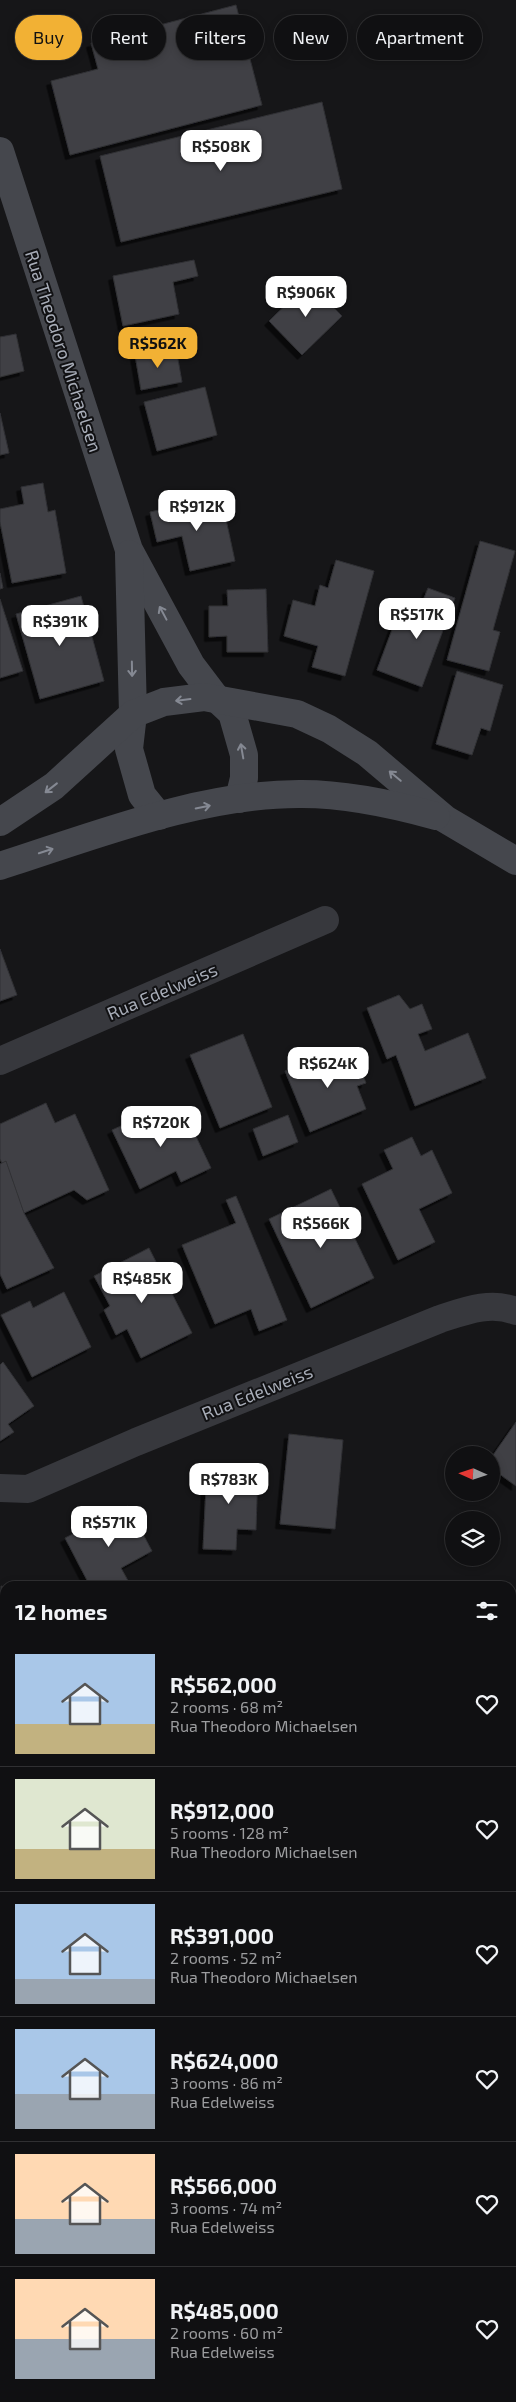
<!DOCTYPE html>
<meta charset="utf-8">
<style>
body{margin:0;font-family:"Exo 2",sans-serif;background:#1e1e20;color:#f1f3f6;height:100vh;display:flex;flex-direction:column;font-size:19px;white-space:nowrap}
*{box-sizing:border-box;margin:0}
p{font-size:16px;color:#9c9d9f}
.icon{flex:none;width:28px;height:28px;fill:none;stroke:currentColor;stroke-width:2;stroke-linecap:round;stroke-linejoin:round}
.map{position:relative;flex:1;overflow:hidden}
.panel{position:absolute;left:0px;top:1581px;width:516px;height:821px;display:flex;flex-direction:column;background:#101012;border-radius:15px 15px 0 0;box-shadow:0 2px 8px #0003,0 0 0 1px #303032}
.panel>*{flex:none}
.hud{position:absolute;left:15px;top:15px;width:486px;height:45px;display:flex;gap:10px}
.needle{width:32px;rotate:273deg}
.tools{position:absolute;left:445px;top:1446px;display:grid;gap:10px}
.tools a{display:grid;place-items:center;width:55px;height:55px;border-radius:50%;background:#101012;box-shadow:0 2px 8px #0003,0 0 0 1px #303032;font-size:25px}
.price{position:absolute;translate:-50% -42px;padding:0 11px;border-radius:10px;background:#fff;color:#222;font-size:16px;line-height:32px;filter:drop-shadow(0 1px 2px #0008)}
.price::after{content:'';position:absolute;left:50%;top:30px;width:15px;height:11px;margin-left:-8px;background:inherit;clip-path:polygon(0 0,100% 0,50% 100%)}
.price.selected{background:#f2b134;color:#111}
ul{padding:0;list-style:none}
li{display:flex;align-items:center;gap:15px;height:125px;padding:0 15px}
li+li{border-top:1px solid #303032}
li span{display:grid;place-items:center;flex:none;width:140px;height:100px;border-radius:0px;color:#555}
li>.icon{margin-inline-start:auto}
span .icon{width:60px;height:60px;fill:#fffc;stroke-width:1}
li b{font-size:21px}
h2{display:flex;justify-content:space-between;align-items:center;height:60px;padding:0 15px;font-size:21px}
.tag{padding:0 18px;border-radius:22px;background:#101012;box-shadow:0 2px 8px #0003,0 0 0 1px #303032;font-size:18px;line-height:45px}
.tag.selected{background:#f2b134;color:#111}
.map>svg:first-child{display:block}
.green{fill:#1e261f}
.building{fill:#404145;stroke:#303034;filter:url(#shadow)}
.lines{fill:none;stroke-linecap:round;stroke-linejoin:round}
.street{stroke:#37383d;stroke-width:28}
.secondary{stroke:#45474d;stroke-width:28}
.oneway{stroke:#858993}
.labels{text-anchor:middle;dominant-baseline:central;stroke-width:4;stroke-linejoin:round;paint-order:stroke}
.street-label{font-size:18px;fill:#a8adb8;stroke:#111113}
</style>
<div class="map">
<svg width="516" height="2402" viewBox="0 0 516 2402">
<defs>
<filter id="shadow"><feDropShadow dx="-4.5" dy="4.5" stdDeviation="0" flood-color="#0009"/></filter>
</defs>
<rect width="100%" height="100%" fill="#161618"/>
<path class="green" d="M511,1675L516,1676V1777L511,1776Z"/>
<g class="building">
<path d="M236,5L262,105L70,155L51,81L98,69L91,43Z"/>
<path d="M322,102L342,189L121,242L100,156Z"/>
<path d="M194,260L198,276L173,282L179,314L123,326L113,276Z"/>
<path d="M309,282L342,316L302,355L269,321Z"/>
<path d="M16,334L24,371L0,377V337Z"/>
<path d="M176,348L182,382L141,390L135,355Z"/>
<path d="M205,387L217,435L157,451L144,402Z"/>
<path d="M0,413L9,453L0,455Z"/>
<path d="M43,483L48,512L55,510L66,573L12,583L0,522V509L24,504L21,487Z"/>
<path d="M221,496L235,561L190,571L182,536L157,542L150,512Z"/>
<path d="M480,541L515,551L493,630L500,632L489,671L447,660Z"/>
<path d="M336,560L374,571L345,676L312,667L318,646L284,636L293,600L315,606L320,585L328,588Z"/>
<path d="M0,573L3,588L0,589Z"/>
<path d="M428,588L455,598L422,687L377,670L396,619L413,626Z"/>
<path d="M266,589L268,652H227V636L209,637V606H228L227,590Z"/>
<path d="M81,596L104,681L40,699L16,614Z"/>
<path d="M0,599L23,671L0,678Z"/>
<path d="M457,671L503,685L490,731L481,728L472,755L436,744Z"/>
<path d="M0,949L17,995L0,1001Z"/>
<path d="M399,995L410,1009L422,1004L432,1029L418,1034L425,1051L468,1033L486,1078L415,1106L396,1055L387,1059L367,1008Z"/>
<path d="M243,1034L272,1107L220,1128L190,1055Z"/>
<path d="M353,1050L366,1083L357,1086L366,1109L310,1132L285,1071L324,1055L327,1061Z"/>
<path d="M46,1103L55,1123L75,1114L109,1190L87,1200L74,1190L24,1213L0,1159V1124Z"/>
<path d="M182,1107L211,1168L181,1182L176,1171L140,1189L112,1130L145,1115L149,1123Z"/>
<path d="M288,1115L298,1142L263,1156L253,1129Z"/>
<path d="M412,1137L421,1156L432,1150L452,1193L419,1209L435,1242L398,1260L362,1184L393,1169L384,1150Z"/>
<path d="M6,1161L24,1213L54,1268L7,1289L0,1274V1164Z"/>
<path d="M331,1189L374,1278L311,1308L269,1219Z"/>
<path d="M236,1196L287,1320L259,1331L251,1309L215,1324L182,1245L236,1223L226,1200Z"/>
<path d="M149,1248L192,1333L141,1358L127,1329L116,1335L104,1310L110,1306L94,1276Z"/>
<path d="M64,1292L91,1347L32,1377L1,1315L30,1301L33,1308Z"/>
<path d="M3,1362L34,1406L8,1424L14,1432L0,1441V1365Z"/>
<path d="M516,1422V1486L491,1468V1458Z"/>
<path d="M289,1434L343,1440L335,1529L280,1524Z"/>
<path d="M207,1466L258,1468L256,1530L237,1529L236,1550L203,1549Z"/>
<path d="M128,1506L152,1551L121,1568L131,1586H90L65,1538Z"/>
<path d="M1,1586L5,1587V1634L0,1633Z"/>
</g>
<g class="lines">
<g class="street">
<path d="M0,1061L325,920"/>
<path d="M0,1488L28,1489L136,1442L440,1319C465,1311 490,1301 516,1311"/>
<path d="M0,1819H5"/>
<path d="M511,1888L516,1890"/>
<path d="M511,2143L516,2141"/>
<path d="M172,2398L174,2402"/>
<path d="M399,2398L406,2402"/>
</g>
<g class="secondary">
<path d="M0,151L129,550L191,665L216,698L232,713L244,755V778L239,799"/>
<path d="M129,554L133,714L129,749L142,795L159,816"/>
<path d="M0,822L54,786L133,714L164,702L204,697L297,714L329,729L367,753L445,819L516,861"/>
<path d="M0,866C94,836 202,793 302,794C348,794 393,804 436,816"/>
</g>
</g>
<defs><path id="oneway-shaft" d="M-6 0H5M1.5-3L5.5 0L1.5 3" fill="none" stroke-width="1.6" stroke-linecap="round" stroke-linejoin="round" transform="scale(1.25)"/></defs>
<g class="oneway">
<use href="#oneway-shaft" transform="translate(163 613) rotate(-118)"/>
<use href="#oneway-shaft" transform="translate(132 669) rotate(89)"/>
<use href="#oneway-shaft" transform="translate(183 700) rotate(173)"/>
<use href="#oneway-shaft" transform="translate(242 751) rotate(-100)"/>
<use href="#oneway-shaft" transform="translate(395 776) rotate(-140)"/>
<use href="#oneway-shaft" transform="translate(51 788) rotate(142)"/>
<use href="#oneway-shaft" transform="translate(203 807) rotate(-11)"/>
<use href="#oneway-shaft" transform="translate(46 851) rotate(-18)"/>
</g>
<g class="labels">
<g class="street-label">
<text transform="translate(64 351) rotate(72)">Rua Theodoro Michaelsen</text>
<text transform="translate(162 991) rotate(-23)">Rua Edelweiss</text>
<text transform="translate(257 1392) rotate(-22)">Rua Edelweiss</text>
</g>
</g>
</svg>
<div class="tools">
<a><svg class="needle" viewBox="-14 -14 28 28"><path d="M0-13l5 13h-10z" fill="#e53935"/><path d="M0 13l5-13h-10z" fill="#9c9d9f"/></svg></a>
<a><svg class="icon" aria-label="layers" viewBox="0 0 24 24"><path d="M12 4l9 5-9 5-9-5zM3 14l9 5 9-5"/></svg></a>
</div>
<b class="price" style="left:221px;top:172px">R$508K</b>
<b class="price" style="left:306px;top:318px">R$906K</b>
<b class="price selected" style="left:158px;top:369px">R$562K</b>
<b class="price" style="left:197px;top:532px">R$912K</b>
<b class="price" style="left:417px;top:640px">R$517K</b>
<b class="price" style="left:60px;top:647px">R$391K</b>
<b class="price" style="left:328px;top:1089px">R$624K</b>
<b class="price" style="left:161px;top:1148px">R$720K</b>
<b class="price" style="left:321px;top:1249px">R$566K</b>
<b class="price" style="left:142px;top:1304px">R$485K</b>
<b class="price" style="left:229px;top:1505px">R$783K</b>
<b class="price" style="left:109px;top:1548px">R$571K</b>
<div class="hud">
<a class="tag selected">Buy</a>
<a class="tag">Rent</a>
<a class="tag">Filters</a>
<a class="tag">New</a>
<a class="tag">Apartment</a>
</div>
<section class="panel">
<h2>12 homes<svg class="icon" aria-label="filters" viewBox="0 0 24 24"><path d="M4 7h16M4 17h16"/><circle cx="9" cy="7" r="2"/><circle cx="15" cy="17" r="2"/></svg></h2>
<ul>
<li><span style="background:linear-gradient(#a9c7e8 70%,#c2b280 0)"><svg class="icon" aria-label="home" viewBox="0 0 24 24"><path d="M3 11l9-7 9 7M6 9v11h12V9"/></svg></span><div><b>R$562,000</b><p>2 rooms · 68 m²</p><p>Rua Theodoro Michaelsen</p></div><svg class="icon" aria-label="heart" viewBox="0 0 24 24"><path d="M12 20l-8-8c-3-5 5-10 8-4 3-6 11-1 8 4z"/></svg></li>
<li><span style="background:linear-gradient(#dfe7d0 70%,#c2b280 0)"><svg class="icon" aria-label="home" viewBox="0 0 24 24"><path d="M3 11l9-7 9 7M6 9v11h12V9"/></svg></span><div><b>R$912,000</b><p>5 rooms · 128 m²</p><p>Rua Theodoro Michaelsen</p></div><svg class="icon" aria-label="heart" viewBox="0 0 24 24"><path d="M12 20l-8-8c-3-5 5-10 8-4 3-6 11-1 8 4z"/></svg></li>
<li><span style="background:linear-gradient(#a9c7e8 75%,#9aa5b1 0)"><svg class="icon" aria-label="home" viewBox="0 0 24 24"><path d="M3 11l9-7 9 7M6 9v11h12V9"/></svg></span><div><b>R$391,000</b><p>2 rooms · 52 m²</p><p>Rua Theodoro Michaelsen</p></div><svg class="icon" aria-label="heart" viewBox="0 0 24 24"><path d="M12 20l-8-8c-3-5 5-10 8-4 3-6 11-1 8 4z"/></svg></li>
<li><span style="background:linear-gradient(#a9c7e8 65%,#9aa5b1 0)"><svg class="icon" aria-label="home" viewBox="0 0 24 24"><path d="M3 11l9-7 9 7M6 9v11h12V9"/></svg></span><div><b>R$624,000</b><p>3 rooms · 86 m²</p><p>Rua Edelweiss</p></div><svg class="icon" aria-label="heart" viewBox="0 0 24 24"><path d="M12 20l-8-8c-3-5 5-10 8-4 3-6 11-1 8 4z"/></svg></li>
<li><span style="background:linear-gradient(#ffd9b3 65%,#9aa5b1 0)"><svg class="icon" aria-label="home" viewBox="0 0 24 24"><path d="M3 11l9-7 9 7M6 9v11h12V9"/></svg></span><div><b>R$566,000</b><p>3 rooms · 74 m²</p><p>Rua Edelweiss</p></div><svg class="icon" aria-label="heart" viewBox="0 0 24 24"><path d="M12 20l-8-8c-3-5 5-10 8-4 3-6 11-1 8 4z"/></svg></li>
<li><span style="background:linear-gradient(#ffd9b3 60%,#9aa5b1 0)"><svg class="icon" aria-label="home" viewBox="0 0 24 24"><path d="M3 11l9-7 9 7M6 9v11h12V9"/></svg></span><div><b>R$485,000</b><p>2 rooms · 60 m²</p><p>Rua Edelweiss</p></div><svg class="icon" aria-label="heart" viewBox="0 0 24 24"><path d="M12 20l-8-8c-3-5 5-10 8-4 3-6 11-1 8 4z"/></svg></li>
</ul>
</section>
</div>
